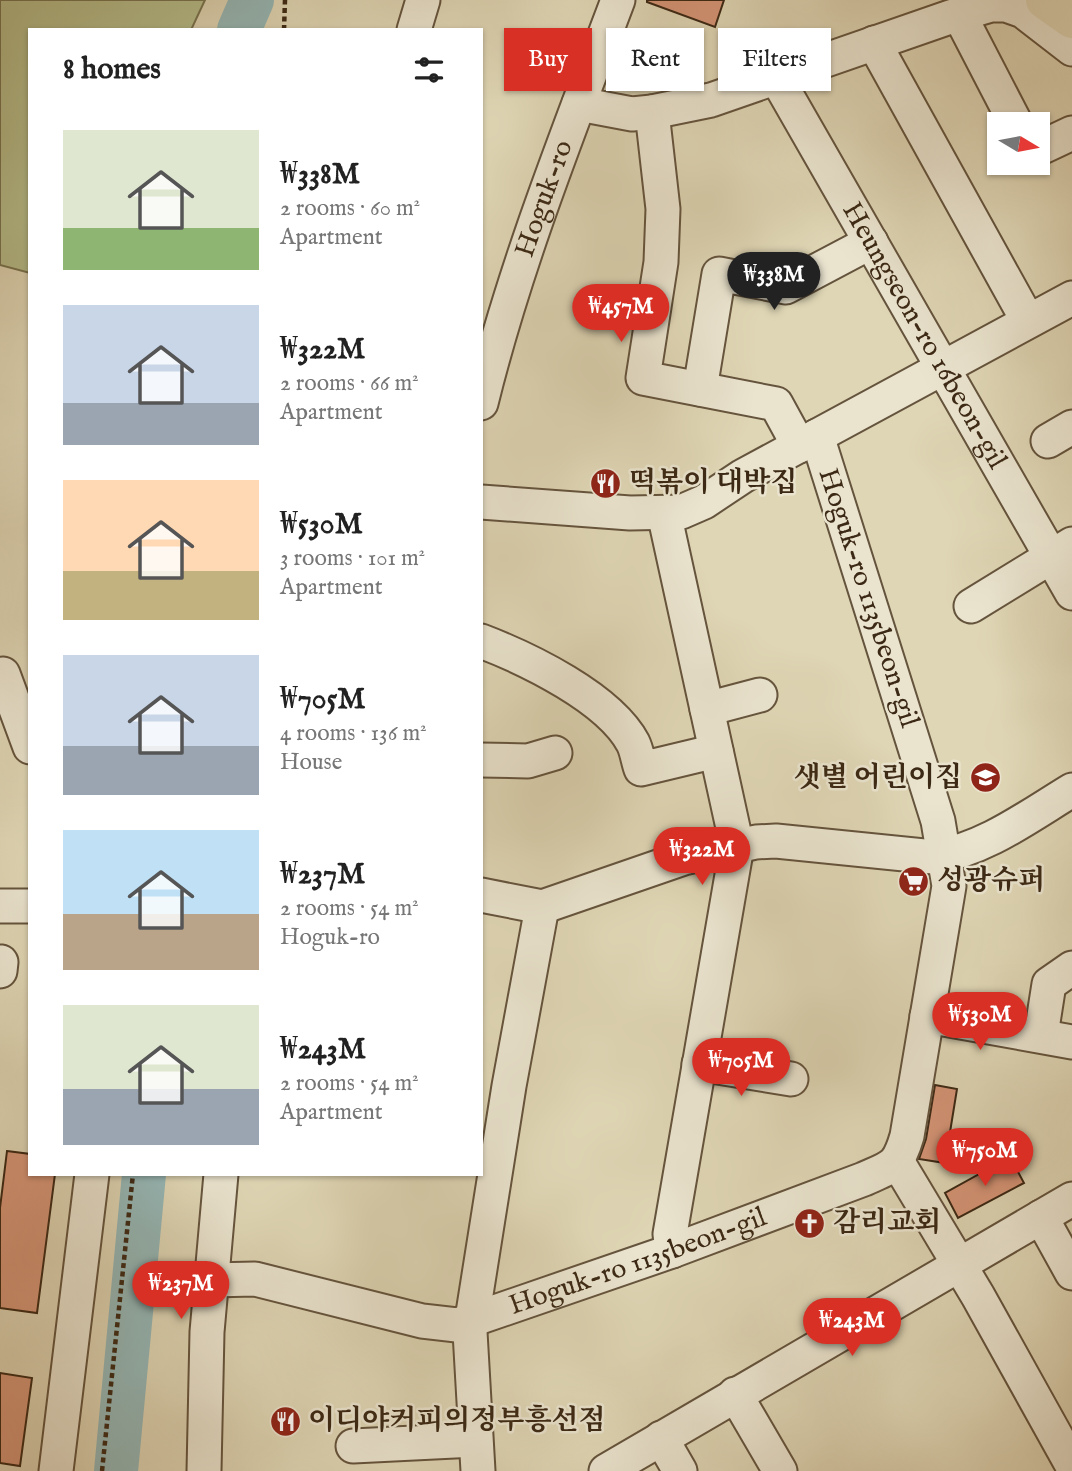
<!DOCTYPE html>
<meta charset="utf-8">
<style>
body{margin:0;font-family:"IM FELL English","Noto Serif KR",serif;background:#f2f2f2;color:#222;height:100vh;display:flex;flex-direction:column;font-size:26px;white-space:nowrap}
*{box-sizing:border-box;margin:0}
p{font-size:23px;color:#767676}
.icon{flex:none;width:38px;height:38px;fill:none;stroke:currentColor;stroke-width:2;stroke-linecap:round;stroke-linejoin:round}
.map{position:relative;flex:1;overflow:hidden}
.side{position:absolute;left:28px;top:28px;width:455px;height:1148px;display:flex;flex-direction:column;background:#fff;border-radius:0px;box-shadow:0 2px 5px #0004}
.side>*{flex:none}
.top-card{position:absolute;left:504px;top:28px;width:462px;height:63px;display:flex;gap:14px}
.needle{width:46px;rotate:100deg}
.tools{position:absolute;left:987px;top:112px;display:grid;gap:14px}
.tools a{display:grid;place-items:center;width:63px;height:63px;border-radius:0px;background:#fff;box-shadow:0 2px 5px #0004;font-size:35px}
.price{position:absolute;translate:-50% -60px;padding:0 16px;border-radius:24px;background:#d93025;color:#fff;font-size:23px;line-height:46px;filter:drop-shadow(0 2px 4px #0008)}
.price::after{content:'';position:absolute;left:50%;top:42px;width:21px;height:16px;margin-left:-10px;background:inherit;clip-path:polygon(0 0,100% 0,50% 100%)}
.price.active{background:#222;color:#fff}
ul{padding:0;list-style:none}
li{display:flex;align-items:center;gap:21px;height:175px;padding:0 35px}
li span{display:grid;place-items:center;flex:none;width:196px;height:140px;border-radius:0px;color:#555}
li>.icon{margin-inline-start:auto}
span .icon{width:84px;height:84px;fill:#fffc;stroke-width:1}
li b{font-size:30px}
h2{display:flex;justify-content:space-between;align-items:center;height:84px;padding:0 35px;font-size:30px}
.pill{padding:0 24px;border-radius:0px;background:#fff;box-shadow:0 2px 5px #0004;font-size:24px;line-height:63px}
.pill.active{background:#d93025;color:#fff}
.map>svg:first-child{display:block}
.green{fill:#b5bd8b;stroke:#787350;stroke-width:2}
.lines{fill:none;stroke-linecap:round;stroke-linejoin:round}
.river{stroke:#95b7b6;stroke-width:44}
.building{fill:#d59577;stroke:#3c2915;stroke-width:2}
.minor-casing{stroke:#65543d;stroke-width:37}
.major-casing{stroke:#3c2915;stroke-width:42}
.path{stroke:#3c2915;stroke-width:4.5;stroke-dasharray:5 3.5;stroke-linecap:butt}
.minor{stroke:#eae4cf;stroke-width:33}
.major{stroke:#dfd6b5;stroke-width:38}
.labels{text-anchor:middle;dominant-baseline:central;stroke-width:5;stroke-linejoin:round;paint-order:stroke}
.street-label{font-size:28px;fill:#3c2915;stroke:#eae4cf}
.poi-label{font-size:28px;font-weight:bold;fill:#3c2915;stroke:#eae4cf;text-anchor:start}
</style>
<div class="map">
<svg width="1072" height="1471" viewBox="0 0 1072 1471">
<rect width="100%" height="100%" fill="#dfd6b5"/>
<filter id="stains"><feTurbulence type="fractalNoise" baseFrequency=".00286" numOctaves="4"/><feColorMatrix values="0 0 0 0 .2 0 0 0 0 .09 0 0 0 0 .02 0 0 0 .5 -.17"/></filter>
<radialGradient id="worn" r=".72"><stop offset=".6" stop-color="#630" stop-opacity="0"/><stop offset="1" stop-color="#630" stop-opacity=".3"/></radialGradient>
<path class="green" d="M0,0H205L191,30H30V273L0,265Z"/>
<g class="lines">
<g class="river">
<path d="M239,30L252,0"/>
<path d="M116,1471L144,1174"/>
</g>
</g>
<g class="building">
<path d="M647,0H724L715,27L647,2Z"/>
<path d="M935,1085L957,1089L945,1163L919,1159L926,1139Z"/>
<path d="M7,1151L30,1154V1174H55L37,1313L0,1308V1208Z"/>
<path d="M1010,1157L1024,1183L958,1218L945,1193Z"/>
<path d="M0,1373L32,1378L20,1466L0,1463Z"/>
</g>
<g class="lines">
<defs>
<g id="minor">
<path d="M959,14L1016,124"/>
<path d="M414,30L423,0"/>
<path d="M874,43L1028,321"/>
<path id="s1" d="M776,77L1072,593"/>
<path d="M579,104L632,114L652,112L711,100L950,17L991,5H1006L1023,11L1072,49"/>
<path d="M652,112L663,209L661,262L643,378L776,404L799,446"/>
<path d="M1038,149L1072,133"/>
<path d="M700,389L719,274L786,287L871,242"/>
<path id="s2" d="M481,403C515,265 568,133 618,0"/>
<path d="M1048,441L1072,427"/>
<path d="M481,502L630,513L681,512L704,502L743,476L1072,298"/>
<path d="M664,513L737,846L670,1234L672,1251"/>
<path d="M971,606L1072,544"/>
<path d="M481,641C528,659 609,698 633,743C637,751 638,761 641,769L716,751"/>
<path d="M3,674L30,747"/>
<path d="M707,709L760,695"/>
<path d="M481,760L528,761L555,753"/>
<path d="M481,895L542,907L684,858L756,842L776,841L934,857C984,850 1029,816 1072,790"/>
<path d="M0,906H30"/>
<path d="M0,971L1,962"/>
<path d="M927,1016L1072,1042"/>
<path d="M1041,1035L1049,984L1072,968"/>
<path d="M699,1064L791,1079"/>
<path d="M897,1161L978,1296L1072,1465"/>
<path d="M1041,1217L1072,1273"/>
<path id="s3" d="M211,1280L255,1279L422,1321L457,1325L672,1251L864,1179C893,1166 898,1167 907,1136L949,886L938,821L817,436"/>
<path d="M735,1394L780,1471"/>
<path d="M661,1438L680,1471"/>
<path d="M353,1446L475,1440"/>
<path d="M56,1471L92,1174"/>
<path d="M204,1471L207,1332L221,1174"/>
<path d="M478,1471L470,1332L509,1086L542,907"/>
<path d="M606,1471L1072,1199"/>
</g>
<path id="major" d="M1045,0L1072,19"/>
</defs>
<use href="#minor" class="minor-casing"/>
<use href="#major" class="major-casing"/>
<g class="path">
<path d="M284,30L285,0"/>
<path d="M102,1471L133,1174"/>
</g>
<use href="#minor" class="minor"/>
<use href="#major" class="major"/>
</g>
<defs>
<symbol id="restaurant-disc" viewBox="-11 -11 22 22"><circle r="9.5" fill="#8f2418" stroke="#eae4cf"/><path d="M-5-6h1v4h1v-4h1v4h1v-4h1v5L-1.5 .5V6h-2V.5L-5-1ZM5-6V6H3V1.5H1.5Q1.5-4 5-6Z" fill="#fff"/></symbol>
<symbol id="school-disc" viewBox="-11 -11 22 22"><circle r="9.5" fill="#8f2418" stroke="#eae4cf"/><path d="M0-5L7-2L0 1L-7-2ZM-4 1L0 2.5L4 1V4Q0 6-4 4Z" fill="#fff"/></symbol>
<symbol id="supermarket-disc" viewBox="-11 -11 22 22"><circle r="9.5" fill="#8f2418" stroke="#eae4cf"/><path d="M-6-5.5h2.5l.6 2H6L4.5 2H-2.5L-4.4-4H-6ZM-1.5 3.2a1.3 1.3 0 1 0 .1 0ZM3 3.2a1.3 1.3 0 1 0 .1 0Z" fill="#fff"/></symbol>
<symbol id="church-disc" viewBox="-11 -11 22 22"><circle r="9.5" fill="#8f2418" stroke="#eae4cf"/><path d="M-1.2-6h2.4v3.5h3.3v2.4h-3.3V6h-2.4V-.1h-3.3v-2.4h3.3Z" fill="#fff"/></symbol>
</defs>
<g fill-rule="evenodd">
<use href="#restaurant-disc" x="588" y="466" width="35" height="35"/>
<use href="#school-disc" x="968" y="760" width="35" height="35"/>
<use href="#supermarket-disc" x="896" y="864" width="35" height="35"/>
<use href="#church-disc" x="792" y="1206" width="35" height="35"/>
<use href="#restaurant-disc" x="268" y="1404" width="35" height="35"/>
</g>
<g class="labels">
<g class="street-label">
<text stroke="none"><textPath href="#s2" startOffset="214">Hoguk-ro</textPath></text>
<text stroke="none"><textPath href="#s1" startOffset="298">Heungseon-ro 16beon-gil</textPath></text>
<text transform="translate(868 598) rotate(72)">Hoguk-ro 1135beon-gil</text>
<text stroke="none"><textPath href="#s3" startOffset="443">Hoguk-ro 1135beon-gil</textPath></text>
</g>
<g class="poi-label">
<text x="629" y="483">떡볶이 대박집</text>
<text x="962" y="778" text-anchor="end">샛별 어린이집</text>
<text x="937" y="881">성광슈퍼</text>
<text x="833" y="1223">감리교회</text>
<text x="308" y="1421">이디야커피의정부흥선점</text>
</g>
</g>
<rect width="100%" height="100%" filter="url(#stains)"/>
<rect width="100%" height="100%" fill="url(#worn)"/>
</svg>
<div class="tools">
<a><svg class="needle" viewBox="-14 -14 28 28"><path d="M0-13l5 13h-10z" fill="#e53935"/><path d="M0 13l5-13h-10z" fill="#767676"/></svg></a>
</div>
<b class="price active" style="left:774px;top:312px">₩338M</b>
<b class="price" style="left:621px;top:344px">₩457M</b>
<b class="price" style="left:702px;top:887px">₩322M</b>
<b class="price" style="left:980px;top:1052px">₩530M</b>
<b class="price" style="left:741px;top:1098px">₩705M</b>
<b class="price" style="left:985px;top:1188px">₩750M</b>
<b class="price" style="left:181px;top:1321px">₩237M</b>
<b class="price" style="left:852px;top:1358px">₩243M</b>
<div class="top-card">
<a class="pill active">Buy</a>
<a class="pill">Rent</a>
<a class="pill">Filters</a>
</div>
<section class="side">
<h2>8 homes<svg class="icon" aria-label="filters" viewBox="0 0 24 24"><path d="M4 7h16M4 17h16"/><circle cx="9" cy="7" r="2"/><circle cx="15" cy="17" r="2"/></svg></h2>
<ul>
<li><span style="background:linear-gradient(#dfe7d0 70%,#8fb573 0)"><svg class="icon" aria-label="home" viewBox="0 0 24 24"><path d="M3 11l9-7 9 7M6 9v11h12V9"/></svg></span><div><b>₩338M</b><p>2 rooms · 60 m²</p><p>Apartment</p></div></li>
<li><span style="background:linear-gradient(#c9d6e8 70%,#9aa5b1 0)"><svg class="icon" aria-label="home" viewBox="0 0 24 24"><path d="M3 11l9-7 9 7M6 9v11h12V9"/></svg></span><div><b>₩322M</b><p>2 rooms · 66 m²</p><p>Apartment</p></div></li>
<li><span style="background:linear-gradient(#ffd9b3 65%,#c2b280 0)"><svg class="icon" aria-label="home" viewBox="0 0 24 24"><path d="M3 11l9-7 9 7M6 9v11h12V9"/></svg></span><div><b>₩530M</b><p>3 rooms · 101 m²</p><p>Apartment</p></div></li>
<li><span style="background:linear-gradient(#c9d6e8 65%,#9aa5b1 0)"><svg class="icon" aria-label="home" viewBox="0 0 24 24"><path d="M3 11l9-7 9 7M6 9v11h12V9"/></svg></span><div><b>₩705M</b><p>4 rooms · 136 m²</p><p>House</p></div></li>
<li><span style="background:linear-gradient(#bfe0f5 60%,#b9a48a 0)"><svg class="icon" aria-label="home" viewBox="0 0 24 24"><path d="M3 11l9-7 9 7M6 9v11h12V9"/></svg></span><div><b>₩237M</b><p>2 rooms · 54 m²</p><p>Hoguk-ro</p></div></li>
<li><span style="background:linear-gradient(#dfe7d0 60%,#9aa5b1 0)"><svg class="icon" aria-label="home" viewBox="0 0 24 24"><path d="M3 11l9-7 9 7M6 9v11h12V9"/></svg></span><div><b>₩243M</b><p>2 rooms · 54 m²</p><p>Apartment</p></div></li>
</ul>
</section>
</div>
